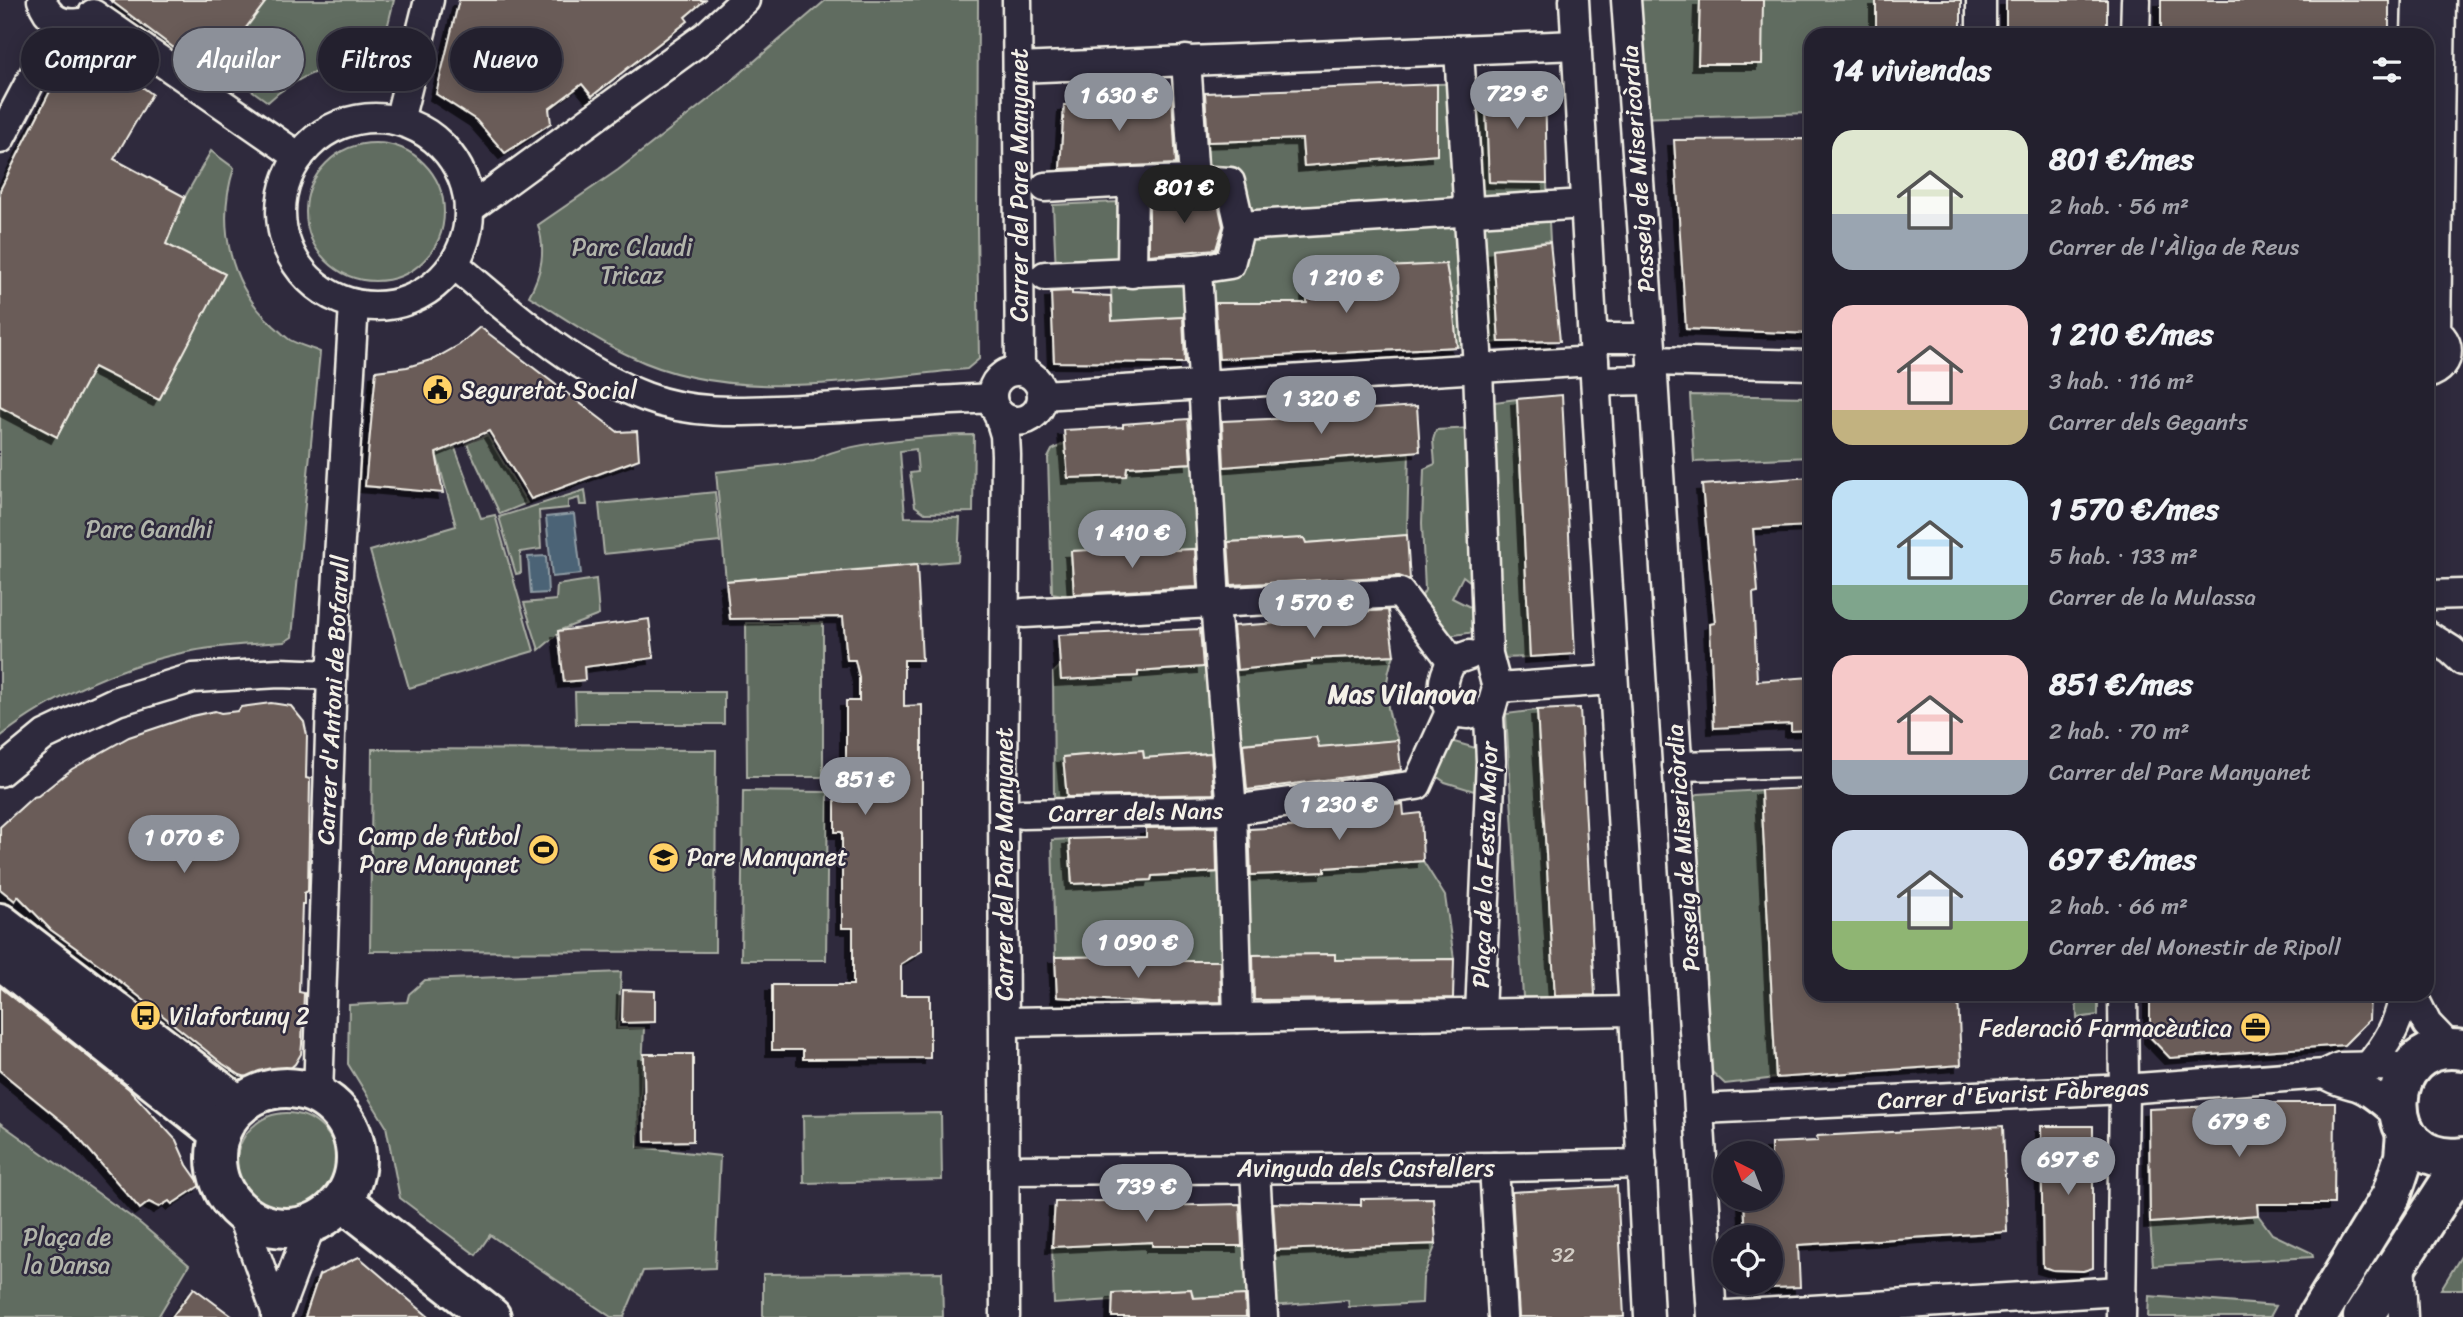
<!DOCTYPE html>
<html lang="es">
<meta charset="utf-8">
<style>
body{margin:0;font-family:Sriracha,sans-serif;background:#2f2d3a;color:#f1f3f6;height:100vh;display:flex;flex-direction:column;font-size:26px;white-space:nowrap}
*{box-sizing:border-box;margin:0}
p{font-size:23px;color:#a3a3aa}
.icon{flex:none;width:38px;height:38px;fill:none;stroke:currentColor;stroke-width:2;stroke-linecap:round;stroke-linejoin:round}
.map{position:relative;flex:1;overflow:hidden}
.sheet{position:absolute;left:1804px;top:28px;width:630px;height:973px;display:flex;flex-direction:column;background:#23202e;border-radius:21px;box-shadow:0 4px 18px #0003,0 0 0 2px #403e4a}
.sheet>*{flex:none}
.banner{position:absolute;left:21px;top:28px;width:665px;height:63px;display:flex;gap:14px}
.needle{width:46px;rotate:318deg}
.controls{position:absolute;left:1713px;top:1141px;display:grid;gap:14px}
.controls a{display:grid;place-items:center;width:70px;height:70px;border-radius:50%;background:#23202e;box-shadow:0 4px 18px #0003,0 0 0 2px #403e4a;font-size:35px}
.price{position:absolute;translate:-50% -60px;padding:0 16px;border-radius:24px;background:#8c9099;color:#fff;font-size:23px;line-height:46px;filter:drop-shadow(0 2px 4px #0008)}
.price::after{content:'';position:absolute;left:50%;top:42px;width:21px;height:16px;margin-left:-10px;background:inherit;clip-path:polygon(0 0,100% 0,50% 100%)}
.price.active{background:#222;color:#fff}
ul{padding:0;list-style:none}
li{display:flex;align-items:center;gap:21px;height:175px;padding:0 28px}
li span{display:grid;place-items:center;flex:none;width:196px;height:140px;border-radius:21px;color:#555}
li>.icon{margin-inline-start:auto}
span .icon{width:84px;height:84px;fill:#fffc;stroke-width:1}
li b{font-size:30px}
h2{display:flex;justify-content:space-between;align-items:center;height:84px;padding:0 28px;font-size:30px}
.tag{padding:0 24px;border-radius:32px;background:#23202e;box-shadow:0 4px 18px #0003,0 0 0 2px #403e4a;font-size:24px;line-height:63px}
.tag.active{background:#8c9099;color:#fff}
.map>svg:first-child{display:block}
.green{fill:#616c60;stroke:#aaaea4;stroke-width:2}
.water{fill:#4c6476;stroke:#8f9ca4;stroke-width:2}
.building{fill:#6a5b58;stroke:#f4f1e8;stroke-width:2;filter:url(#shadow)}
.lines{fill:none;stroke-linecap:round;stroke-linejoin:round}
.street-casing{stroke:#f4f1e8;stroke-width:33}
.secondary-casing{stroke:#f4f1e8;stroke-width:44}
.street{stroke:#2f2a3d;stroke-width:28}
.secondary{stroke:#2f2a3d;stroke-width:38}
.labels{text-anchor:middle;dominant-baseline:central;stroke-width:5;stroke-linejoin:round;paint-order:stroke}
.number-label{font-size:21px;fill:#d2ccc4}
.street-label{font-size:24px;fill:#f4f1e8;stroke:#2f2a3d}
.park-label{font-size:24px;fill:#b2b5ab;stroke:#2f2a3d}
.poi-label{font-size:24px;fill:#f4f1e8;stroke:#2f2a3d;text-anchor:start}
.neighbourhood-label{font-size:26px;font-weight:bold;fill:#f4f1e8;stroke:#2f2a3d}
</style>
<div class="map">
<svg width="2463" height="1317" viewBox="0 0 2463 1317">
<defs>
<filter id="shadow"><feDropShadow dx="-6" dy="6" stdDeviation="0" flood-color="#0009"/></filter>
</defs>
<rect width="100%" height="100%" fill="#2f2a3d"/>
<filter id="ink" filterUnits="userSpaceOnUse"><feTurbulence type="fractalNoise" baseFrequency=".0143" numOctaves="2"/><feDisplacementMap in="SourceGraphic" scale="14" xChannelSelector="R" yChannelSelector="G"/><feConvolveMatrix kernelMatrix="1 2 1 2 8 2 1 2 1" color-interpolation-filters="sRGB"/></filter>
<g filter="url(#ink)">
<g class="green">
<path d="M267,0H394L381,53C340,63 299,72 268,102L218,66Z"/>
<path d="M826,0H978L977,224L979,359L967,369C858,379 732,406 630,356C595,340 562,316 529,296C542,272 546,251 538,225L618,170L723,88Z"/>
<path d="M1626,0H1876V35H1811V113L1635,118Z"/>
<path d="M1485,83L1489,181L1547,183L1550,241L1493,249L1499,342L1457,347L1453,305L1446,264L1308,271L1307,303H1210L1205,264L1217,262L1216,248L1223,247L1222,194L1197,195L1199,142L1302,139L1304,166L1437,155V84Z"/>
<circle cx="375" cy="212" r="69"/>
<path d="M211,151L234,168C216,224 229,286 274,326C279,330 284,336 290,340C299,345 311,348 320,352L292,637L284,642C253,644 222,645 192,651C129,662 50,697 0,737V407L57,437L94,367L159,400L224,274L166,244L185,197Z"/>
<path d="M1117,202L1120,269L1056,272L1053,205Z"/>
<path d="M1190,276L1195,316L1112,321L1111,282Z"/>
<path d="M1690,395L1811,397V457L1694,462Z"/>
<path d="M1517,399L1530,657L1502,658L1487,403Z"/>
<path d="M1472,428L1480,589L1463,576L1452,598L1474,609L1475,632L1448,636L1417,605L1425,590L1422,523L1424,469L1435,464L1433,440L1436,430Z"/>
<path d="M487,435L527,503L500,514L467,444Z"/>
<path d="M974,435L973,512L925,513L915,506L910,473L918,472L916,449L900,451L905,517L960,518L958,561L726,581L716,472L814,461C838,442 941,435 974,435Z"/>
<path d="M1065,443L1068,478L1126,476L1127,467L1204,463L1208,548L1132,552L1071,551L1074,597L1052,593L1048,458L1052,450Z"/>
<path d="M455,448L481,518L495,515L534,651L409,688L370,551L456,526L436,453Z"/>
<path d="M1409,451L1407,535L1306,543L1304,538L1225,542L1221,467Z"/>
<path d="M585,490L587,505H580L579,498L568,501V508L539,511L541,549L520,552L521,573L516,574L499,517Z"/>
<path d="M715,492L720,542L604,554L599,504Z"/>
<path d="M596,579L599,615L558,631V634L539,650L524,603L556,600L557,585Z"/>
<path d="M746,623H823V777H747Z"/>
<path d="M1394,655C1382,683 1386,714 1398,740L1319,747L1316,737L1237,744L1234,670L1312,662V659Z"/>
<path d="M1060,666L1062,680L1138,676V672L1215,666L1220,752L1144,758L1143,750L1064,757L1067,799L1054,800L1053,673Z"/>
<path d="M575,692H724V724H576Z"/>
<path d="M1537,710L1555,998L1523,997L1506,714Z"/>
<path d="M1447,740L1479,749L1477,792L1445,782L1429,771Z"/>
<path d="M372,749L716,750L715,952L370,951Z"/>
<path d="M1761,790L1776,1078L1725,1084L1710,1070L1691,798L1698,794Z"/>
<path d="M743,791L828,792L826,960H741Z"/>
<path d="M1069,839L1072,884L1151,880L1152,876L1227,872L1232,961H1153L1152,956L1055,957L1052,840Z"/>
<path d="M1423,861L1445,896L1454,959L1335,960L1334,954L1250,955L1246,875L1324,872L1325,868Z"/>
<path d="M621,972L618,1028H644L638,1147L720,1156L715,1268L643,1271L624,1317H611L490,1235L476,1255L400,1198L386,1126L348,1064L349,1005L407,1002L409,994L425,980Z"/>
<path d="M2076,994H2098V1015L2077,1018Z"/>
<path d="M941,1113L942,1180L804,1183L803,1115Z"/>
<circle cx="287" cy="1163" r="50"/>
<path d="M0,1123L141,1224L189,1265L158,1317H0Z"/>
<path d="M2258,1215L2272,1234L2312,1253L2313,1257L2153,1266L2150,1223Z"/>
<path d="M1152,1242L1153,1246H1248L1252,1295L1193,1298L1191,1289L1113,1293L1112,1300L1054,1304L1052,1247Z"/>
<path d="M1436,1244L1423,1278L1422,1303L1349,1307L1348,1300L1272,1306L1268,1249Z"/>
<path d="M2463,1253V1289H2441Z"/>
<path d="M942,1272L943,1317H763V1274Z"/>
<path d="M2149,1296L2276,1306L2270,1317H2148Z"/>
</g>
<g class="water">
<path d="M574,514L581,574L552,577L546,517Z"/>
<path d="M546,556L548,593L531,594L528,557Z"/>
</g>
<g class="building">
<path d="M110,0H267L210,75Z"/>
<path d="M459,0H705L685,17L688,21L592,96L582,84L549,109L551,123L505,153L476,120L436,94Z"/>
<path d="M1700,0H1763L1762,64H1698Z"/>
<rect x="1876" y="0" width="85" height="35"/>
<rect x="2006" y="0" width="101" height="35"/>
<rect x="2161" y="0" width="228" height="35"/>
<path d="M93,51L152,94L114,159L185,197L166,244L225,274L159,400L94,367L57,437L0,407V190L69,54Z"/>
<path d="M1545,78L1547,183L1489,182L1485,83Z"/>
<path d="M1437,84V155L1304,166L1302,139L1208,142L1205,93Z"/>
<path d="M1172,95L1176,164L1060,169L1064,105L1105,104L1104,98Z"/>
<path d="M1811,139V334L1686,329L1674,140Z"/>
<path d="M1194,197L1217,198L1223,226L1216,249L1149,255V198Z"/>
<path d="M1550,242L1560,341L1499,342L1493,249Z"/>
<path d="M1446,264L1453,305L1457,347L1219,359L1215,303H1307L1308,271Z"/>
<path d="M1072,291V294L1111,296L1112,321L1183,317L1185,363L1054,362L1051,292Z"/>
<path d="M480,327L618,432L637,431L639,459L531,499L489,431L436,453L443,493L365,486L376,371L407,367L434,359L459,345Z"/>
<path d="M1562,395L1575,654L1530,657L1517,399Z"/>
<path d="M1417,406L1420,451L1224,467L1222,421L1296,418L1297,414Z"/>
<path d="M1188,419L1191,463L1127,467L1126,476L1068,478L1064,430L1123,427V424Z"/>
<path d="M1811,477V526L1753,529L1758,592L1753,593L1757,681L1811,677V730L1791,731V724L1714,728L1710,624L1715,623L1702,485Z"/>
<path d="M1407,535L1410,580L1399,576L1231,585L1228,542L1304,538L1306,543Z"/>
<path d="M1132,548V552L1195,549L1197,587L1074,594L1071,551Z"/>
<path d="M917,565L922,660H904V706L922,705V951L901,964V995H930V1058L803,1059V1050H772V985H853V928H842V832H835V796H846V701H859V677L855,660H847L843,617L730,619L726,581Z"/>
<path d="M1388,610L1394,655L1312,659V662L1237,670L1233,626L1309,621L1308,615Z"/>
<path d="M649,619L654,658L584,667L585,680L564,682L558,631Z"/>
<path d="M1200,629L1203,667L1138,672V676L1061,680L1058,635Z"/>
<path d="M271,703L291,706L304,722L307,735L306,778L310,779L308,891L304,893V904H302L299,992L304,993L302,1044L301,1054L295,1064L287,1071L272,1079L256,1080L240,1075L223,1064L101,966L51,930L18,896L15,901L0,889V827L33,797L38,796L72,769L129,737L192,716L215,711L221,713L238,711L241,707Z"/>
<path d="M1580,708L1595,995L1555,996L1537,710Z"/>
<path d="M1316,737L1319,747L1398,740L1401,770L1247,790L1243,744Z"/>
<path d="M1143,750L1144,758L1211,753L1214,794L1067,797L1063,757Z"/>
<path d="M1811,788V994H1958L1961,1065L1776,1078L1761,790Z"/>
<path d="M1403,804L1404,815L1421,813L1423,861L1325,868V872L1251,875L1249,829L1321,825L1320,815Z"/>
<path d="M1216,827L1217,872L1152,876L1151,880L1072,884L1069,839L1146,837V828Z"/>
<path d="M1335,954V960L1454,959L1453,998L1254,1000L1253,955Z"/>
<path d="M1152,956L1153,961H1220L1221,1002L1153,1003L1057,997L1055,957Z"/>
<path d="M0,987L129,1089L176,1140L187,1165L201,1185L172,1204L169,1201L159,1207L149,1202L140,1209L70,1128L0,1071Z"/>
<path d="M623,990L655,991V1022L622,1023Z"/>
<path d="M2150,994H2370L2369,1020L2344,1045L2170,1058L2150,1037Z"/>
<path d="M644,1054H693V1141L645,1142Z"/>
<path d="M2280,1103H2335L2334,1204H2257L2258,1215L2150,1223L2149,1109Z"/>
<path d="M2003,1126L2007,1232L1798,1245L1800,1287L1771,1288V1237H1746L1744,1199H1771V1143L1818,1141L1817,1136Z"/>
<path d="M2041,1126H2093V1268L2083,1271L2053,1270L2043,1267Z"/>
<path d="M1617,1186L1624,1317H1519L1512,1192Z"/>
<path d="M1433,1198L1436,1244L1276,1250L1273,1203L1361,1205V1199Z"/>
<path d="M1153,1200L1154,1206L1240,1204L1242,1246H1152V1242L1052,1247L1055,1202Z"/>
<path d="M359,1257L429,1317H305L319,1275Z"/>
<path d="M194,1288L233,1317H172Z"/>
<path d="M1191,1289L1193,1298L1245,1295L1246,1317H1112L1113,1293Z"/>
</g>
<g class="lines">
<defs>
<g id="street">
<path d="M42,0C47,18 61,26 79,23"/>
<path d="M1017,0L1020,371"/>
<path d="M1574,0L1594,361L1634,1011L1649,1317"/>
<path d="M1626,0L1652,361L1712,1317"/>
<path d="M1981,0V35"/>
<path d="M93,14L299,157"/>
<path d="M2135,35L2136,0"/>
<path d="M2416,35L2417,0"/>
<path d="M1459,50L1478,368L1488,654L1497,688L1489,716L1491,761L1480,1013"/>
<path d="M1018,68L1577,45"/>
<circle cx="375" cy="212" r="94"/>
<path d="M399,121L429,0"/>
<path d="M0,139L61,23"/>
<path d="M1194,180L1230,182L1240,226L1230,264L1197,269"/>
<path d="M1045,187L1133,182"/>
<path d="M469,209L706,36L745,0"/>
<path d="M1240,226L1585,204"/>
<path d="M454,264C513,314 573,369 646,397C695,416 749,411 800,409C864,406 928,401 992,398"/>
<path d="M1132,273L1133,182L1194,180L1186,60"/>
<path d="M1045,276L1197,269L1215,604L1232,810L1238,1018"/>
<path d="M2427,328C2453,335 2454,367 2427,374"/>
<path d="M2436,331L2441,0"/>
<path d="M1593,338H1649"/>
<path d="M1652,361L1811,365"/>
<circle cx="1017" cy="396" r="25"/>
<path d="M1596,381L1653,380"/>
<path d="M1042,395L1594,361"/>
<path d="M998,412L1005,435L1006,455L1003,787L1005,1317"/>
<path d="M2427,595L2463,594"/>
<path d="M1024,613L1400,593L1452,661"/>
<path d="M2427,635L2451,650L2463,661"/>
<path d="M1497,688L1613,680"/>
<path d="M1469,714L1450,712C1441,692 1441,680 1452,661L1469,655"/>
<path d="M1677,766L1811,763"/>
<path d="M0,772L45,735L117,701L193,678L279,673L332,675"/>
<path d="M1022,814L1232,810L1417,785L1450,712"/>
<path d="M2412,994L2427,1024L2451,1049"/>
<path d="M1005,1022L1634,1011"/>
<path d="M2367,1068C2389,1042 2397,1026 2405,994"/>
<path d="M2325,1074C2336,1082 2345,1082 2357,1086C2373,1092 2386,1105 2399,1116"/>
<path d="M318,1095L332,675L354,304"/>
<path d="M1701,1109L2124,1089L2325,1074L2340,1067L2391,1066L2409,1070"/>
<path d="M1494,1167L1503,1317"/>
<path d="M1255,1169L1263,1317"/>
<path d="M1005,1170L1501,1167L1642,1164"/>
<path d="M241,1214L277,1314"/>
<path d="M2400,1260L2403,1317"/>
<path d="M1712,1316L2121,1291"/>
<path d="M276,1317L311,1224"/>
<path d="M2121,1317L2124,1089L2123,994"/>
</g>
<g id="secondary">
<path d="M0,923L239,1106"/>
<path d="M0,959L220,1133"/>
<path d="M2463,1050C2379,1036 2375,1169 2463,1157"/>
<circle cx="286" cy="1158" r="70"/>
<path d="M343,1201L491,1317"/>
<path d="M2317,1317L2391,1196L2404,1157L2406,1134"/>
<path d="M2363,1317L2447,1187L2463,1167"/>
</g>
</defs>
<use href="#street" class="street-casing"/>
<use href="#secondary" class="secondary-casing"/>
<use href="#street" class="street"/>
<use href="#secondary" class="secondary"/>
</g>
</g>
<defs>
<symbol id="civic-disc" viewBox="-11 -11 22 22"><circle r="9.5" fill="#ffd166" stroke="#2f2a3d"/><path d="M-.6-6.5H3V-4.5H.6V-3L4-1V1h2V6H-6V1h2V-1L-.6-3ZM-1.2 2.5V6h2.4V2.5Z" fill="#111"/></symbol>
<symbol id="stadium-disc" viewBox="-11 -11 22 22"><circle r="9.5" fill="#ffd166" stroke="#2f2a3d"/><path d="M0-5a6.5 5 0 1 0 0 10a6.5 5 0 1 0 0-10ZM-3.5-1.8h7v3.6h-7Z" fill="#111"/></symbol>
<symbol id="school-disc" viewBox="-11 -11 22 22"><circle r="9.5" fill="#ffd166" stroke="#2f2a3d"/><path d="M0-5L7-2L0 1L-7-2ZM-4 1L0 2.5L4 1V4Q0 6-4 4Z" fill="#111"/></symbol>
<symbol id="bus-disc" viewBox="-11 -11 22 22"><circle r="9.5" fill="#ffd166" stroke="#2f2a3d"/><path d="M-5-6H5V4H4V6H2V4H-2V6H-4V4H-5ZM-3.5-4V0h7V-4ZM-3.5 1.2v1.5H-2V1.2ZM2 1.2v1.5H3.5V1.2Z" fill="#111"/></symbol>
<symbol id="office-disc" viewBox="-11 -11 22 22"><circle r="9.5" fill="#ffd166" stroke="#2f2a3d"/><path d="M-6-3h4V-5.5h4V-3h4V5H-6ZM-1-4.5V-3h2v-1.5ZM-6 0V1H6V0Z" fill="#111"/></symbol>
</defs>
<g fill-rule="evenodd">
<use href="#civic-disc" x="420" y="372" width="35" height="35"/>
<use href="#stadium-disc" x="526" y="832" width="35" height="35"/>
<use href="#school-disc" x="646" y="840" width="35" height="35"/>
<use href="#bus-disc" x="128" y="998" width="35" height="35"/>
<use href="#office-disc" x="2238" y="1010" width="35" height="35"/>
</g>
<g class="labels">
<g class="number-label">
<text x="1563" y="1255">32</text>
</g>
<g class="street-label">
<text transform="translate(1638 169) rotate(-94)">Passeig de Misericòrdia</text>
<text transform="translate(1019 185) rotate(-90)">Carrer del Pare Manyanet</text>
<text transform="translate(333 700) rotate(-87)">Carrer d'Antoni de Bofarull</text>
<text transform="translate(1136 812) rotate(-1)">Carrer dels Nans</text>
<text transform="translate(1683 848) rotate(-94)">Passeig de Misericòrdia</text>
<text transform="translate(1004 864) rotate(-90)">Carrer del Pare Manyanet</text>
<text transform="translate(1485 865) rotate(-88)">Plaça de la Festa Major</text>
<text transform="translate(2013 1094) rotate(-3)">Carrer d'Evarist Fàbregas</text>
<text x="1366" y="1168">Avinguda dels Castellers</text>
</g>
<g class="park-label">
<text x="632" y="247">Parc Claudi<tspan x="632" dy="28">Tricaz</tspan></text>
<text x="149" y="529">Parc Gandhi</text>
<text x="67" y="1237">Plaça de<tspan x="67" dy="28">la Dansa</tspan></text>
</g>
<g class="poi-label">
<text x="460" y="390">Seguretat Social</text>
<text x="520" y="836" text-anchor="end">Camp de futbol<tspan x="520" dy="28">Pare Manyanet</tspan></text>
<text x="687" y="857">Pare Manyanet</text>
<text x="169" y="1016">Vilafortuny 2</text>
<text x="2232" y="1028" text-anchor="end">Federació Farmacèutica</text>
</g>
<g class="neighbourhood-label">
<text x="1402" y="694">Mas Vilanova</text>
</g>
</g>
</svg>
<div class="controls">
<a><svg class="needle" viewBox="-14 -14 28 28"><path d="M0-13l5 13h-10z" fill="#e53935"/><path d="M0 13l5-13h-10z" fill="#a3a3aa"/></svg></a>
<a><svg class="icon" aria-label="locate" viewBox="0 0 24 24"><circle cx="12" cy="12" r="6"/><path d="M12 2v4M12 18v4M2 12h4M18 12h4"/></svg></a>
</div>
<b class="price" style="left:1517px;top:131px">729 €</b>
<b class="price" style="left:1119px;top:133px">1 630 €</b>
<b class="price active" style="left:1184px;top:225px">801 €</b>
<b class="price" style="left:1346px;top:315px">1 210 €</b>
<b class="price" style="left:1321px;top:436px">1 320 €</b>
<b class="price" style="left:1132px;top:570px">1 410 €</b>
<b class="price" style="left:1314px;top:640px">1 570 €</b>
<b class="price" style="left:865px;top:817px">851 €</b>
<b class="price" style="left:1339px;top:842px">1 230 €</b>
<b class="price" style="left:184px;top:875px">1 070 €</b>
<b class="price" style="left:1138px;top:980px">1 090 €</b>
<b class="price" style="left:2239px;top:1159px">679 €</b>
<b class="price" style="left:2068px;top:1197px">697 €</b>
<b class="price" style="left:1146px;top:1224px">739 €</b>
<div class="banner">
<a class="tag">Comprar</a>
<a class="tag active">Alquilar</a>
<a class="tag">Filtros</a>
<a class="tag">Nuevo</a>
</div>
<section class="sheet">
<h2>14 viviendas<svg class="icon" aria-label="filters" viewBox="0 0 24 24"><path d="M4 7h16M4 17h16"/><circle cx="9" cy="7" r="2"/><circle cx="15" cy="17" r="2"/></svg></h2>
<ul>
<li><span style="background:linear-gradient(#dfe7d0 60%,#9aa5b1 0)"><svg class="icon" aria-label="home" viewBox="0 0 24 24"><path d="M3 11l9-7 9 7M6 9v11h12V9"/></svg></span><div><b>801 €/mes</b><p>2 hab. · 56 m²</p><p>Carrer de l'Àliga de Reus</p></div></li>
<li><span style="background:linear-gradient(#f6c9c9 75%,#c2b280 0)"><svg class="icon" aria-label="home" viewBox="0 0 24 24"><path d="M3 11l9-7 9 7M6 9v11h12V9"/></svg></span><div><b>1 210 €/mes</b><p>3 hab. · 116 m²</p><p>Carrer dels Gegants</p></div></li>
<li><span style="background:linear-gradient(#bfe0f5 75%,#7fa58c 0)"><svg class="icon" aria-label="home" viewBox="0 0 24 24"><path d="M3 11l9-7 9 7M6 9v11h12V9"/></svg></span><div><b>1 570 €/mes</b><p>5 hab. · 133 m²</p><p>Carrer de la Mulassa</p></div></li>
<li><span style="background:linear-gradient(#f6c9c9 75%,#9aa5b1 0)"><svg class="icon" aria-label="home" viewBox="0 0 24 24"><path d="M3 11l9-7 9 7M6 9v11h12V9"/></svg></span><div><b>851 €/mes</b><p>2 hab. · 70 m²</p><p>Carrer del Pare Manyanet</p></div></li>
<li><span style="background:linear-gradient(#c9d6e8 65%,#8fb573 0)"><svg class="icon" aria-label="home" viewBox="0 0 24 24"><path d="M3 11l9-7 9 7M6 9v11h12V9"/></svg></span><div><b>697 €/mes</b><p>2 hab. · 66 m²</p><p>Carrer del Monestir de Ripoll</p></div></li>
</ul>
</section>
</div>
